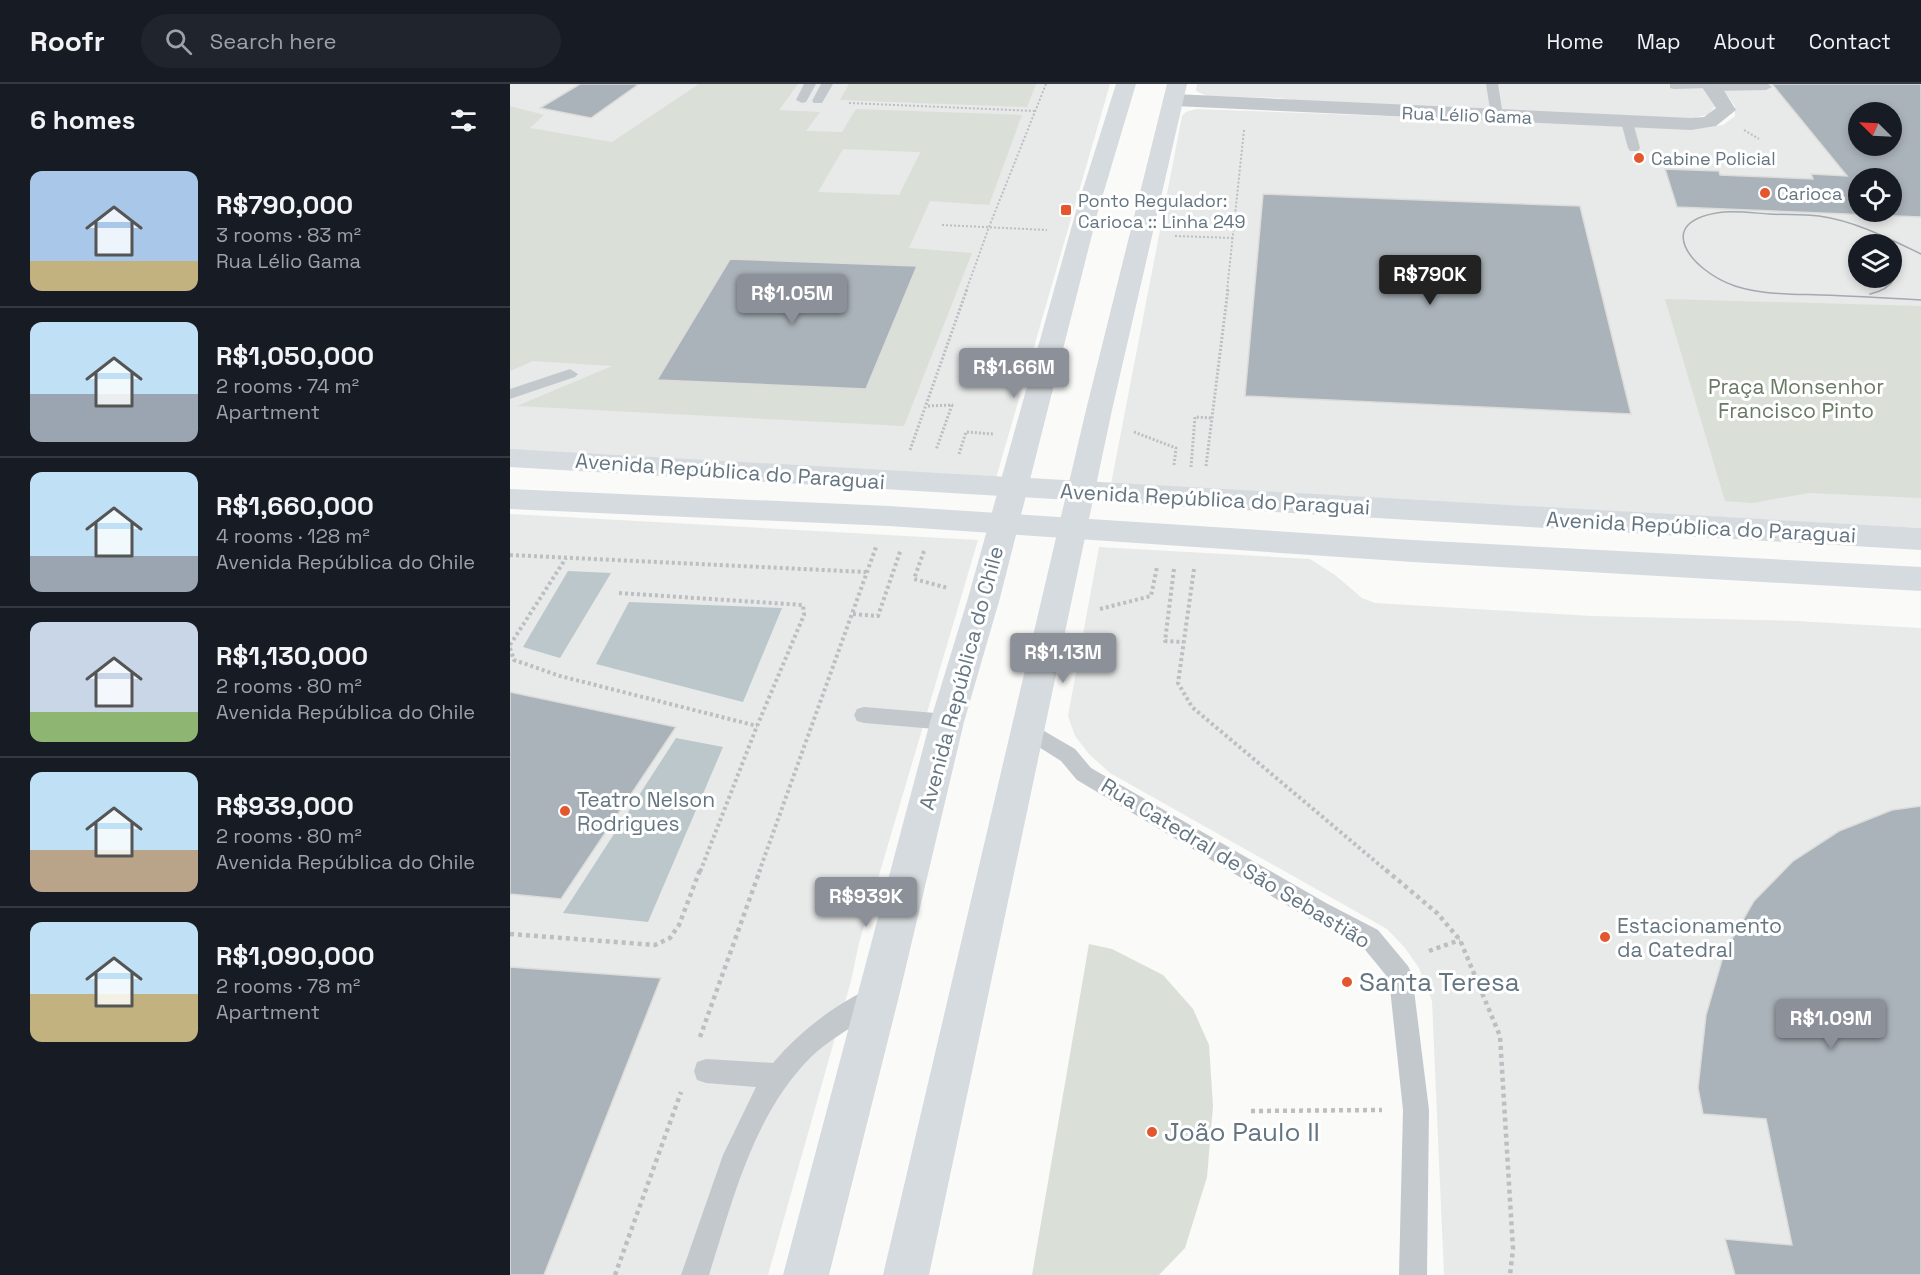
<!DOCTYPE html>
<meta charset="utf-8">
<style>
body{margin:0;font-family:"Space Grotesk",sans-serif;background:#20242c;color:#f1f3f6;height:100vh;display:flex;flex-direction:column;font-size:22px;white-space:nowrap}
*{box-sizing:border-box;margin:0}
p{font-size:20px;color:#9ea1a6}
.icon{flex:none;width:33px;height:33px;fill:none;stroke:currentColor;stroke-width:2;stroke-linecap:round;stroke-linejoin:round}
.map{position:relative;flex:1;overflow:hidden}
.sheet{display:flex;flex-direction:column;background:#171b24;width:510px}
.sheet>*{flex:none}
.needle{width:39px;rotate:294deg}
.tools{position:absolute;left:1338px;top:18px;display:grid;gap:12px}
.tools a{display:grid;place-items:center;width:54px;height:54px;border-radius:50%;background:#171b24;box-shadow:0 3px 9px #0003;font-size:30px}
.price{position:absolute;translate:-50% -51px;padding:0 14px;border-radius:6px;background:#8c9099;color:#fff;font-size:20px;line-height:39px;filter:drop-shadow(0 2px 3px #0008)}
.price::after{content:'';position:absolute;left:50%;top:36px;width:18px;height:14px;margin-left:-9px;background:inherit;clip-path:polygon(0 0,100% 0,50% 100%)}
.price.selected{background:#222;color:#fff}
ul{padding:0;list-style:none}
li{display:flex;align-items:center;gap:18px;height:150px;padding:0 30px}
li+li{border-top:2px solid #363941}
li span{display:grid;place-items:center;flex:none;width:168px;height:120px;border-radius:12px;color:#555}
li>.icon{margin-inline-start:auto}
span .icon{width:72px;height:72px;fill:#fffc;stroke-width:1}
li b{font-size:26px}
h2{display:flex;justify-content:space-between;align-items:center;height:72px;padding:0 30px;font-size:26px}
header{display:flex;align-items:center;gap:36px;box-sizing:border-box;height:84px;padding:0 30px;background:#171b24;border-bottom:2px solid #363941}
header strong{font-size:28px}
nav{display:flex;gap:33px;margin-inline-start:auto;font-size:21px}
.search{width:420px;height:54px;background:#20242c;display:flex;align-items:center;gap:15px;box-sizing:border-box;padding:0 21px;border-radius:33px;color:#9ea1a6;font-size:22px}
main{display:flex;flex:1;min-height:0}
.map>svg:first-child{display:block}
.built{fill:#e8e9e9;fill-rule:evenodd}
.green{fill:#dadfd7;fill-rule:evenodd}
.water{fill:#bbc7cb}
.building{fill:#aab3b9;stroke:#dcdcda;stroke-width:1.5;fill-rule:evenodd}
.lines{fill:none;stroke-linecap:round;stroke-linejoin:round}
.path-far3{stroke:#bbbfc2;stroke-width:2;stroke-dasharray:2 2;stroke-linecap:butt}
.path-far2{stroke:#bbbfc2;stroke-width:3;stroke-dasharray:2 2;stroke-linecap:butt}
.path-far1{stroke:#bbbfc2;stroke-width:4;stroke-dasharray:3 3;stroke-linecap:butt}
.path{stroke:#bbbfc2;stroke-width:4.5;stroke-dasharray:4 4;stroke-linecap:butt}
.lane{fill:#c3c8cc;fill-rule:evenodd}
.street{fill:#c3c8cc;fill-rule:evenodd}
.secondary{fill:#d6dbdf;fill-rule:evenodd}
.primary{fill:#d6dbdf;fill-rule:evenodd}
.tram{stroke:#a2aab0;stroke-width:1.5}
.poi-dot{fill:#e4572e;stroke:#fff;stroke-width:2}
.labels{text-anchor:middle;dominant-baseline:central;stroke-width:6;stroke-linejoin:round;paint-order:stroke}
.far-street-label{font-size:18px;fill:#657683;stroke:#fff}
.far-poi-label{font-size:18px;fill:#657683;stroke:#fff;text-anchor:start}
.park-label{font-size:21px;fill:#687a64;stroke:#fff}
.street-label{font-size:21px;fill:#657683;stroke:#fff}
.poi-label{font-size:21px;fill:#657683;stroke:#fff;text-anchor:start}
.near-poi-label{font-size:26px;fill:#657683;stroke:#fff;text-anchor:start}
</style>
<header>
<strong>Roofr</strong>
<div class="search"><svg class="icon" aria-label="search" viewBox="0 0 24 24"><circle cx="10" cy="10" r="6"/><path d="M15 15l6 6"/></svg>Search here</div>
<nav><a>Home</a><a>Map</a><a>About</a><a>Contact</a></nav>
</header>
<main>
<section class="sheet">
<h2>6 homes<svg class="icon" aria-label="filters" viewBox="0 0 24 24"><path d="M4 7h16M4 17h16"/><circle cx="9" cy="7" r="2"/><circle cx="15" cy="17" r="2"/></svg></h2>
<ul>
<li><span style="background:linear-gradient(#a9c7e8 75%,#c2b280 0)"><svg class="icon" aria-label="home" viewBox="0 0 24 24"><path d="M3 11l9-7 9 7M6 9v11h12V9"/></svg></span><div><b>R$790,000</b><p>3 rooms · 83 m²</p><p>Rua Lélio Gama</p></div></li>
<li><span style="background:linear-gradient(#bfe0f5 60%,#9aa5b1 0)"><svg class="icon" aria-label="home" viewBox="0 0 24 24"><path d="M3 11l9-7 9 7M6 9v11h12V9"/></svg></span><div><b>R$1,050,000</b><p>2 rooms · 74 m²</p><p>Apartment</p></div></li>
<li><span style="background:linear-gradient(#bfe0f5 70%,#9aa5b1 0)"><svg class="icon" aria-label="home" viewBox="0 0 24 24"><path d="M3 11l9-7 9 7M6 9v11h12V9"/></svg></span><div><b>R$1,660,000</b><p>4 rooms · 128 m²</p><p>Avenida República do Chile</p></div></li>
<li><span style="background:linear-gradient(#c9d6e8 75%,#8fb573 0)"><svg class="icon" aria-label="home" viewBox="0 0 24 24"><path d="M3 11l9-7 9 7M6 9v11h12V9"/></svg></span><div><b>R$1,130,000</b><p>2 rooms · 80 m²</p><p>Avenida República do Chile</p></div></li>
<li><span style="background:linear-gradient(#bfe0f5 65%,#b9a48a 0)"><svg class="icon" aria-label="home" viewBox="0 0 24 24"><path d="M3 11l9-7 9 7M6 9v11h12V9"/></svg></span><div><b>R$939,000</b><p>2 rooms · 80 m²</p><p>Avenida República do Chile</p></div></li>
<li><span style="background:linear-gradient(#bfe0f5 60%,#c2b280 0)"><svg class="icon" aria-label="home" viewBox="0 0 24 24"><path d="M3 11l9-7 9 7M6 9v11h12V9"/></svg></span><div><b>R$1,090,000</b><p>2 rooms · 78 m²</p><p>Apartment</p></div></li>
</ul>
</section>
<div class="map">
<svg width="1411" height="1191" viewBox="0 0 1411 1191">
<rect width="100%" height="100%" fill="#fafaf8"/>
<g class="built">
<path d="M0,0H600L486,394L0,368Z"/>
<path d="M687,0H1193L1206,21L1199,30L1182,35L819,20L768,14L697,12L686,7Z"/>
<path d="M1209,0H1411V444L601,400L672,32L676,28L686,25L1193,44L1213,41L1225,32V22ZM1348,28H1382V62H1348ZM1348,94H1382V128H1348ZM1348,160H1382V194H1348Z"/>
<path d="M0,430L468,456L349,859L341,897L258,1191H0Z"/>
<path d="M589,463L800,475L825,491L852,514L865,519L1082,532L1286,537L1411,544V1191H934L922,917L909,884L895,864L877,845L600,689L579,670L565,652L558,632Z"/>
</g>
<g class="green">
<path d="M189,0H288L269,26L310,28L296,47L332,48L346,25L512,31L479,121L420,117L399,164L462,169L394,342L7,322L102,282L23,277L0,287V22L34,31L20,44L102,58ZM333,65L410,68V69L389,111L308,108Z"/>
<path d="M339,0H526L517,23L330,16Z"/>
<path d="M1155,215L1411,222V414L1299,409L1242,419L1215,417Z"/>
<path d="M579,860L602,865L653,891L683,925L699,961L703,1022L697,1093L675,1164L649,1191H522Z"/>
</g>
<g class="water">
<path d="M58,487L101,489L50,574L13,563Z"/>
<path d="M119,518L272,524L233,618L86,580Z"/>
<path d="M166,654L213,663L138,838L53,829Z"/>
</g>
<g class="building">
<path d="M70,0H129L81,34L30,24Z"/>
<path d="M1262,0H1411V133L1167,123L1155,85L1209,87L1210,91L1303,95L1301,90L1337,92ZM1348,28H1382V62H1348ZM1348,94H1382V128H1348Z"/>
<path d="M753,110L1070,122L1121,330L735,312Z"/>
<path d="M220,175L407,182L356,305L147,296Z"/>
<path d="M0,608L166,643L51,815L0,810Z"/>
<path d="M1411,722V1191H1225L1215,1155L1282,1161L1256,1035L1193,1030L1188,1004L1196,931L1214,869L1244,817L1283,777L1329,747L1382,726Z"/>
<path d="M0,883L151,894L34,1191H0Z"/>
</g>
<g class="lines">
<g class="path-far3">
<path d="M339,19L525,27"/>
<path d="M1234,46L1249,55"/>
<path d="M432,141L537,146"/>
<path d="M665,152L724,154"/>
<path d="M456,207L479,143L536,0"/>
<path d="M717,207L734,46"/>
</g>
<g class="path-far2">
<path d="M418,322L442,321L426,366"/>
<path d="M624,348L666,364L664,381"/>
<path d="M400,366L457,205"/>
<path d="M449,370L456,348L483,350"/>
<path d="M696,382L718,205"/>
<path d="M681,383L685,333L702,334"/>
</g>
<g class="path-far1">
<path d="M414,467L404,495L438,504"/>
<path d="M0,471L356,488"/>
<path d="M664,485L655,557L673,558"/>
<path d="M684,485L668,599L682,623L878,788"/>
<path d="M109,509L293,521L294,531L247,642L190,788"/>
<path d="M590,525L641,512L647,483"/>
<path d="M343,530L368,532L391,465"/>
<path d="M0,561L56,474"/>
<path d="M0,564L4,576L50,592L247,642"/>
<path d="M249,788L366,463"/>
</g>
<g class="path">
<path d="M876,786L927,829L950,856L990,952L1003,1165L1000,1191"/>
<path d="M0,850L145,861L160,854L169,841L190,786"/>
<path d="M919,867L950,856"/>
<path d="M190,953L250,786"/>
<path d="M741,1027L872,1026"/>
<path d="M105,1191L171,1008"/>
</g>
<g class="lane">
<path d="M294,0H306L296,18L292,19L286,16Z"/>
<path d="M311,0H323L312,19H304L302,17Z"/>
<path d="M976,0H988L993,32L991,34L987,36L981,32Z"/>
<path d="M1160,0H1258L1262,3L1256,6L1203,7L1198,4L1164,5L1160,4Z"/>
<path d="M1117,34L1123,38L1130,64L1128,67H1120L1118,64L1111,38Z"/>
<path d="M60,285L68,290L65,293L0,315V305Z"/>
<path d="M354,623L437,630L444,632L447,638L444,644L437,646L354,639L347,637L344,631L347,625Z"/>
<path d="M517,637L565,665L581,684L816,819L868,846L898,882L902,890L919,1026L917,1191H889L893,1026L879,895L852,862L800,835L567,696L551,677L510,651L507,645L510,639Z"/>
<path d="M364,903L372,907L376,915L372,923C349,940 322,953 301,973C243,1031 223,1116 199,1191H171L213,1071L246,1003L196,999L187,996L184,987L187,978L196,975L263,979C288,949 327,918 364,903Z"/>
</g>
<path class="street" d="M1190,0H1210L1226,26L1206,42L1181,46L664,22L657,20L654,16L657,12L664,10L1181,34L1194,33L1206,24Z"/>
<g class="secondary">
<path d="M606,0H626L588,127L490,514L454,638L389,912L319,1191H273L420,638L458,514L566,127Z"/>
<path d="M657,0H677L602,326L419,1191H373L576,326Z"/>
</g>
<g class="primary">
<path d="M0,365L1411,444V466L0,383Z"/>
<path d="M0,405L379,422L903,456L1411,483V507L903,478L379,442L0,425Z"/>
</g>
<g class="tram">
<path d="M1411,170C1378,154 1345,137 1309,132C1292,130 1276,131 1259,130C1244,129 1229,127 1214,128C1140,136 1181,187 1225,202C1253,211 1282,210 1311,211C1344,212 1378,214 1411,216"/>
<path d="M1360,210C1383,205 1395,188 1382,166"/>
</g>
</g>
<g class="poi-dot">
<circle cx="1129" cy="74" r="6"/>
<circle cx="1255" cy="109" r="6"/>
<rect x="550" y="120" width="12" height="12" rx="3"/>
<circle cx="55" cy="727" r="6"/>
<circle cx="1095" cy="853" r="6"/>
<circle cx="837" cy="898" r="6"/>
<circle cx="642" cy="1048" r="6"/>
</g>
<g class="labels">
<g class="far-street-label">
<text transform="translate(957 31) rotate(2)">Rua Lélio Gama</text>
</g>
<g class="far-poi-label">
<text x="1141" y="74">Cabine Policial</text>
<text x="1267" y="109">Carioca</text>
<text x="568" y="116">Ponto Regulador:<tspan x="568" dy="21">Carioca :: Linha 249</tspan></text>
</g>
<g class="park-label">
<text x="1286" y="302">Praça Monsenhor<tspan x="1286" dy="24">Francisco Pinto</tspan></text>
</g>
<g class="street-label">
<text transform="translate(220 387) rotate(4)">Avenida República do Paraguai</text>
<text transform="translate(705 415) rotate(3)">Avenida República do Paraguai</text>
<text transform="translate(1191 443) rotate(3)">Avenida República do Paraguai</text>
<text transform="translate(451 594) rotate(-75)">Avenida República do Chile</text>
<text transform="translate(726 779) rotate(31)">Rua Catedral de São Sebastião</text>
</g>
<g class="poi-label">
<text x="67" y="715">Teatro Nelson<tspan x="67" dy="24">Rodrigues</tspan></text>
<text x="1107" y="841">Estacionamento<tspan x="1107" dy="24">da Catedral</tspan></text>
</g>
<g class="near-poi-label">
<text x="849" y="898">Santa Teresa</text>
<text x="654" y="1048">João Paulo II</text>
</g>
</g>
</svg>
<div class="tools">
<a><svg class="needle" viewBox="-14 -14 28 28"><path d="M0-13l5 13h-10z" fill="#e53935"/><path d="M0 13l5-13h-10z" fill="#9ea1a6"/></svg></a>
<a><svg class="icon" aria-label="locate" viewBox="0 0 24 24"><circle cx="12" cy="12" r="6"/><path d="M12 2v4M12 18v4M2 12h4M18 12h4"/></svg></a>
<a><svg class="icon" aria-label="layers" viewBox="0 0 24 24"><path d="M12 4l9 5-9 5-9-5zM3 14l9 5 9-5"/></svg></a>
</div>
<b class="price selected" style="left:920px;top:222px">R$790K</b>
<b class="price" style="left:282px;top:241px">R$1.05M</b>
<b class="price" style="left:504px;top:315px">R$1.66M</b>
<b class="price" style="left:553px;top:600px">R$1.13M</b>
<b class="price" style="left:356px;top:844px">R$939K</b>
<b class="price" style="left:1321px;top:966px">R$1.09M</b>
</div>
</main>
